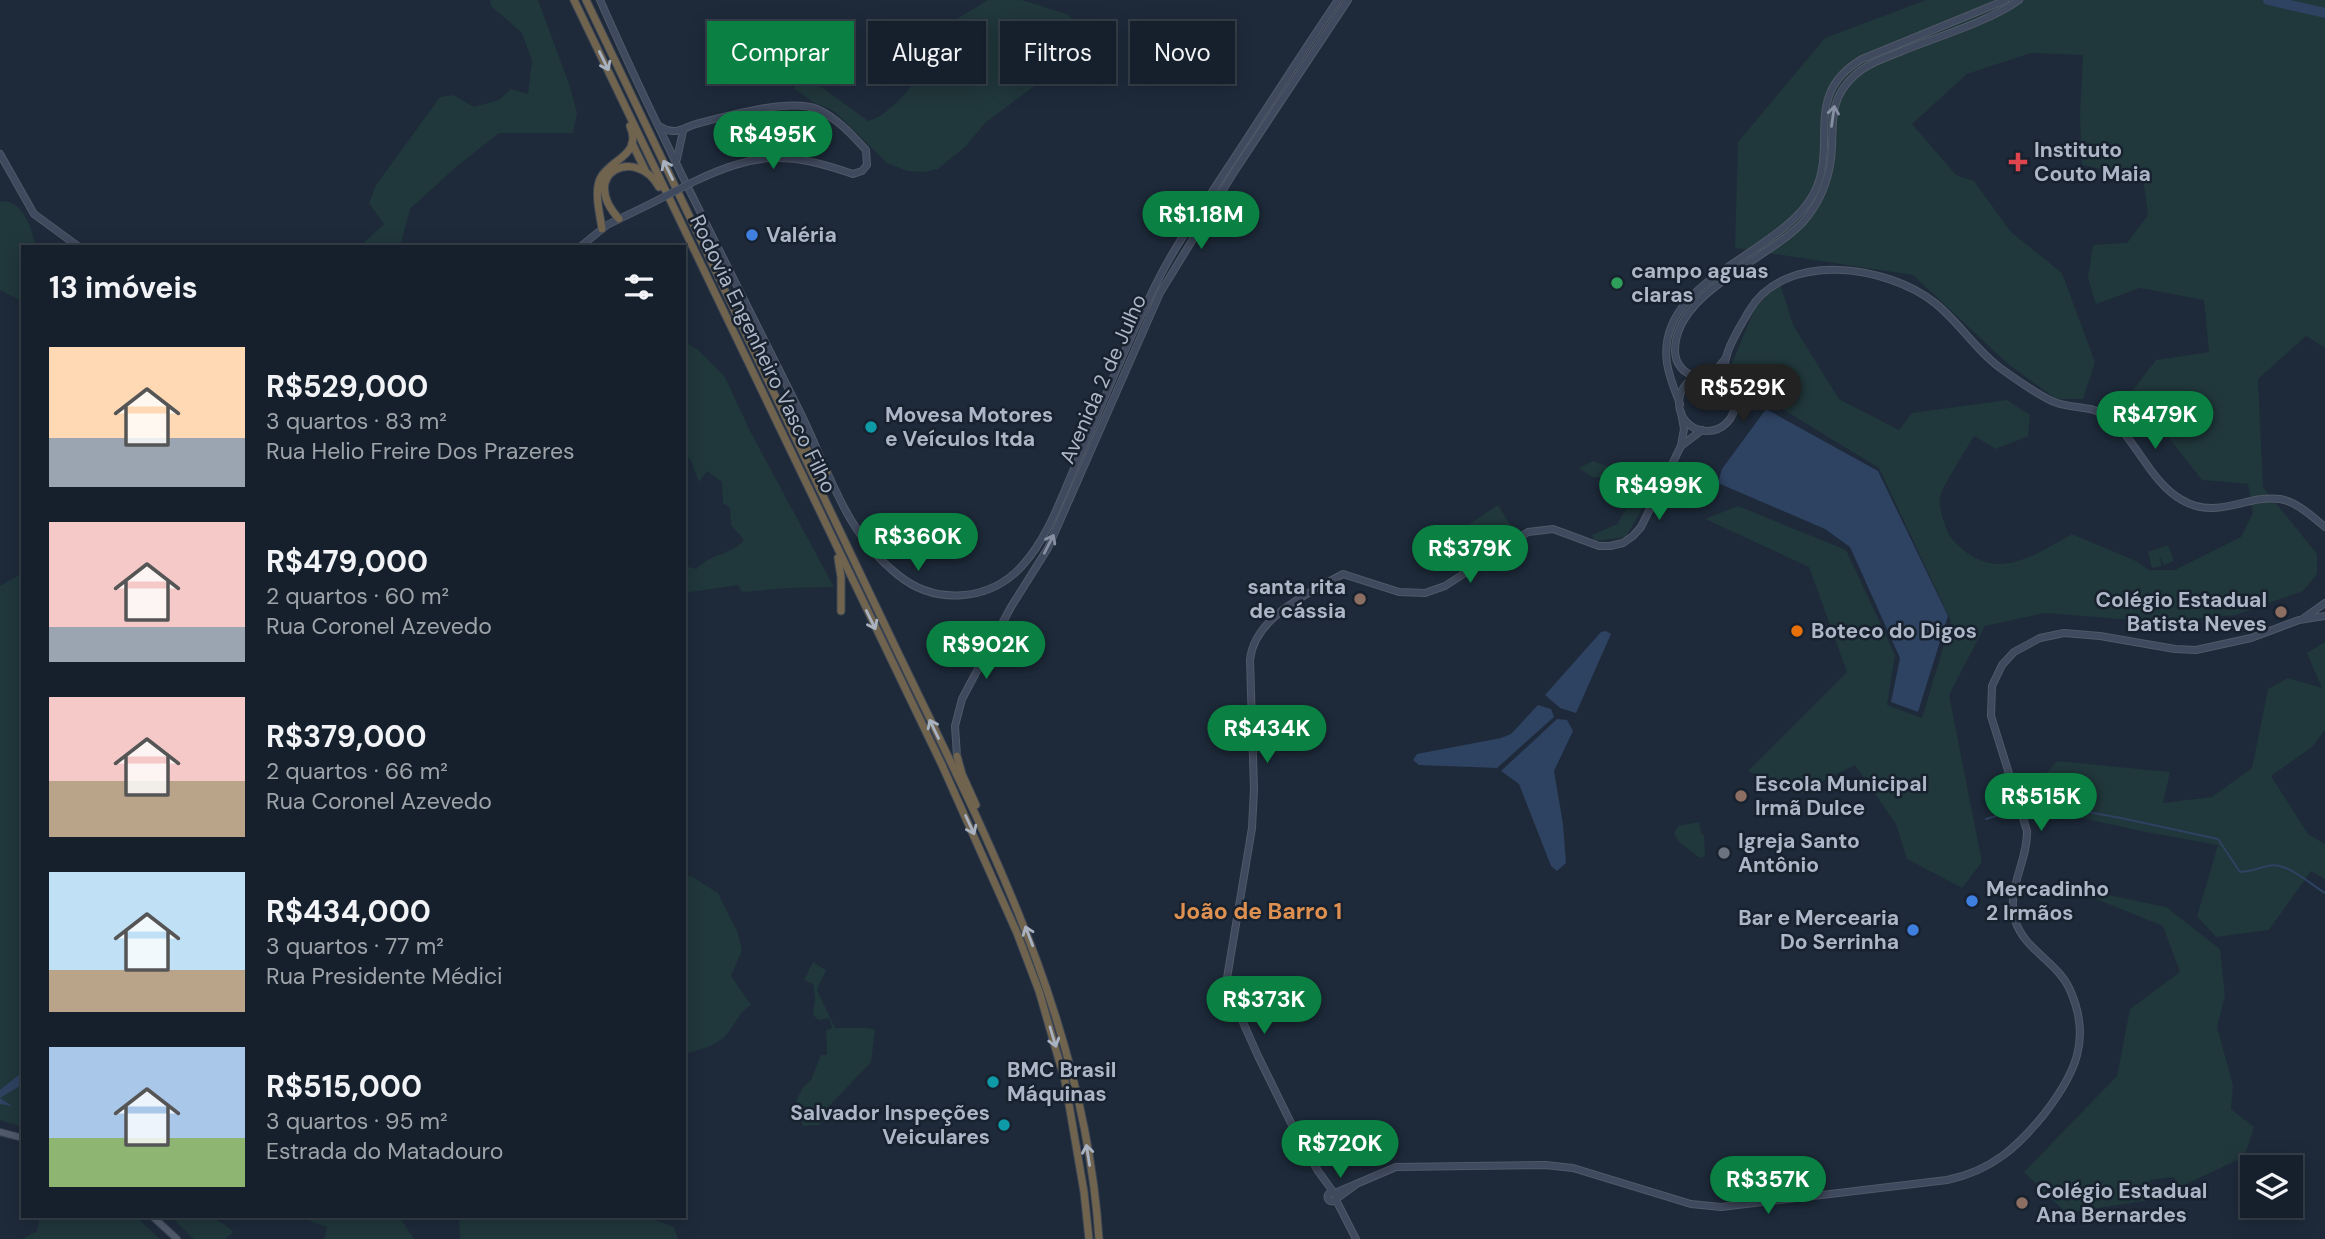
<!DOCTYPE html>
<html lang="pt">
<meta charset="utf-8">
<style>
body{margin:0;font-family:"DM Sans",sans-serif;background:#1f2834;color:#f1f3f6;height:100vh;display:flex;flex-direction:column;font-size:26px;white-space:nowrap}
*{box-sizing:border-box;margin:0}
p{font-size:23px;color:#9ea3a9}
.icon{flex:none;width:38px;height:38px;fill:none;stroke:currentColor;stroke-width:2;stroke-linecap:round;stroke-linejoin:round}
.map{position:relative;flex:1;overflow:hidden}
.sheet{position:absolute;left:21px;top:245px;width:665px;height:973px;display:flex;flex-direction:column;background:#16202c;border-radius:0px;box-shadow:0 4px 18px #0003,0 0 0 2px #353e48}
.sheet>*{flex:none}
.banner{position:absolute;left:707px;top:21px;width:665px;height:63px;display:flex;gap:14px}
.buttons{position:absolute;left:2240px;top:1155px;display:grid;gap:14px}
.buttons a{display:grid;place-items:center;width:63px;height:63px;border-radius:0px;background:#16202c;box-shadow:0 4px 18px #0003,0 0 0 2px #353e48;font-size:35px}
.price{position:absolute;translate:-50% -60px;padding:0 16px;border-radius:24px;background:#0b8043;color:#fff;font-size:23px;line-height:46px;filter:drop-shadow(0 2px 4px #0008)}
.price::after{content:'';position:absolute;left:50%;top:42px;width:21px;height:16px;margin-left:-10px;background:inherit;clip-path:polygon(0 0,100% 0,50% 100%)}
.price.selected{background:#222;color:#fff}
ul{padding:0;list-style:none}
li{display:flex;align-items:center;gap:21px;height:175px;padding:0 28px}
li span{display:grid;place-items:center;flex:none;width:196px;height:140px;border-radius:0px;color:#555}
li>.icon{margin-inline-start:auto}
span .icon{width:84px;height:84px;fill:#fffc;stroke-width:1}
li b{font-size:30px}
h2{display:flex;justify-content:space-between;align-items:center;height:84px;padding:0 28px;font-size:30px}
.tag{padding:0 24px;border-radius:0px;background:#16202c;box-shadow:0 4px 18px #0003,0 0 0 2px #353e48;font-size:24px;line-height:63px}
.tag.selected{background:#0b8043;color:#fff}
.map>svg:first-child{display:block}
.green{fill:#20373b}
.water{fill:#2e4261}
.lines{fill:none;stroke-linecap:round;stroke-linejoin:round}
.stream{stroke:#2e4261;stroke-width:2}
.river{stroke:#2e4261;stroke-width:10}
.secondary-casing{stroke:#505968;stroke-width:8}
.primary-casing{stroke:#3c4554;stroke-width:8}
.motorway-casing{stroke:#3d4655;stroke-width:9}
.secondary{stroke:#404a5e;stroke-width:6}
.primary{stroke:#505a6b;stroke-width:6}
.motorway{stroke:#71644e;stroke-width:7}
.secondary-bridge-casing{stroke:#505968;stroke-width:8;stroke-linecap:butt}
.secondary-bridge{stroke:#404a5e;stroke-width:6}
.oneway{stroke:#a9b2c1}
.oneway2{stroke:#8690a2}
.health-dot{fill:#e0444e;stroke:#18212e;stroke-width:2.5}
.shop-dot{fill:#3f7fe0;stroke:#18212e;stroke-width:2.5}
.leisure-dot{fill:#2e9e5b;stroke:#18212e;stroke-width:2.5}
.culture-dot{fill:#0f9aa8;stroke:#18212e;stroke-width:2.5}
.education-dot{fill:#8d6e63;stroke:#18212e;stroke-width:2.5}
.food-dot{fill:#e8710a;stroke:#18212e;stroke-width:2.5}
.worship-dot{fill:#6b7280;stroke:#18212e;stroke-width:2.5}
.labels{text-anchor:middle;dominant-baseline:central;stroke-width:5;stroke-linejoin:round;paint-order:stroke}
.poi-label{font-size:21px;font-weight:bold;fill:#acb6c7;stroke:#18212e;text-anchor:start}
.street-label{font-size:21px;fill:#acb6c7;stroke:#18212e}
.neighbourhood-label{font-size:23px;font-weight:bold;fill:#de9051;stroke:#18212e}
</style>
<div class="map">
<svg width="2325" height="1239" viewBox="0 0 2325 1239">
<rect width="100%" height="100%" fill="#1e2a3a"/>
<g class="green">
<path d="M490,0H538L569,84L577,113L573,133H499L456,167L410,209L400,247H359L384,224L369,203L376,185L440,97L453,95L474,107L499,100L511,89L528,94L532,61L522,33L491,6Z"/>
<path d="M988,0H1022L1069,15L1074,24L1064,48V64L985,123L966,146L938,169L925,172L907,171L887,163L834,111L813,102L795,89V82L798,79L823,88L868,121C883,118 905,96 913,83C915,78 914,72 916,67C920,54 927,45 936,34L942,35L950,23Z"/>
<path d="M1926,0H2325V348L2306,336L2258,379L2263,487L2317,554V574L2303,591L2235,615L2159,622L2045,613L1985,626L1949,695L1982,862L1962,888L1907,859L1896,824L1855,765L1823,781L1803,794L1748,771L1847,672L1809,567L1705,519L1738,506L1846,550L1895,655L1887,705L1922,718L1951,621L1879,468L1727,375L1755,308L1780,283L1793,325L1839,399L1899,430L1912,413L2007,400L2030,415L2028,436L1996,449L1974,436C1968,447 1941,488 1940,498C1938,507 1946,532 1952,539C1992,584 2028,559 2072,534L2138,562L2149,570H2175L2241,537L2253,513L2248,484L2202,480L2150,414L2126,399L2156,360L2209,352L2204,300L2140,288L2096,304L2088,278L2093,245L2127,243L2148,215L2143,178L2082,165L2080,115L2083,55L2031,53L1967,74L1912,124L1956,175L1974,181L2011,232L2062,273L2095,362L2083,399H2056L2008,364L1913,275L1735,248L1738,142L1825,38Z"/>
<path d="M5,201C25,204 33,230 35,247H23V302L0,290V202Z"/>
<path d="M684,342L697,349L725,377L750,431L834,587L789,588L742,592L738,585L684,593V566L697,569C709,554 731,555 744,540L731,525L730,508L723,503L722,482L707,471L699,482L691,461L684,453Z"/>
<path d="M1593,461L1607,466L1633,485L1646,473L1667,464L1626,537L1594,541L1592,535L1617,524L1626,509L1617,500L1622,494L1606,478L1592,477L1579,468Z"/>
<path d="M1498,505L1512,528L1470,555L1456,533Z"/>
<path d="M2168,545L2174,561L2164,565L2159,555L2162,566L2152,568L2148,552Z"/>
<path d="M23,573V1127L0,1120V586Z"/>
<path d="M2325,642V730L2312,747L2271,776L2308,834L2325,844V879L2311,871L2269,930L2216,937L2197,916L2218,845L2146,832L2058,813L2038,823L2025,798L2057,761L2170,772L2163,803L2212,797L2252,768L2268,689L2288,678L2322,688L2307,653Z"/>
<path d="M1699,822L1701,833L1704,835L1705,856L1700,858L1678,841L1674,834L1678,826Z"/>
<path d="M691,876L718,893L737,931L742,950L731,976L751,1005C736,1014 734,1029 722,1039C711,1047 697,1051 684,1054V877Z"/>
<path d="M2089,891L2166,907L2220,949L2225,996L2217,1027L2233,1085L2231,1109L2254,1127L2244,1157L2180,1187L2173,1177L2150,1180V1200L2066,1213L2024,1172L2117,1076L2130,1009L2180,972L2163,926L2086,895Z"/>
<path d="M813,962L826,970L817,990L835,1028H868L875,1030L871,1062L830,1105L827,1118L819,1125L803,1126L796,1101L803,1087L811,1080L821,1055H827L826,1030L832,1028L829,1018L819,1020L813,1015L815,999L813,984L804,980Z"/>
<path d="M40,1216H135L160,1239H22L37,1231Z"/>
<path d="M170,1216C200,1216 211,1212 234,1232L225,1239H194Z"/>
<path d="M302,1216H399L414,1239H324L327,1227L302,1218Z"/>
<path d="M459,1216H643L674,1227L678,1239H460Z"/>
</g>
<g class="water">
<path d="M1766,409L1878,471L1948,616L1918,712L1891,702L1900,658L1850,547L1825,529L1718,483L1722,469Z"/>
<path d="M1606,631L1611,634L1576,713L1560,708L1545,695L1601,632Z"/>
<path d="M1538,705L1551,709L1554,717L1497,768L1419,765L1413,760L1417,754L1501,738L1511,734Z"/>
<path d="M1557,719L1567,720L1573,731L1554,771L1563,824L1566,863L1557,871L1551,866L1519,784L1501,771Z"/>
<path d="M23,1038V1084L0,1098L12,1106L0,1104V1090L20,1074L19,1045Z"/>
</g>
<g class="lines">
<g class="stream">
<path d="M2027,807L2039,803L2121,818L2218,839L2240,872C2253,872 2256,868 2268,866C2286,861 2310,884 2325,893"/>
<path d="M1986,819L2015,810"/>
</g>
<path class="river" d="M2268,0L2325,13"/>
<defs>
<g id="secondary">
<path d="M600,0C662,141 734,278 802,416C830,474 846,534 898,575C935,605 989,602 1022,566C1046,540 1059,504 1073,471C1100,410 1125,346 1155,286C1175,245 1202,208 1227,169C1264,113 1300,56 1338,0"/>
<path d="M661,127C675,136 683,128 696,124C725,116 790,98 817,109C837,118 852,135 866,150L867,165L862,171L853,174C787,151 756,152 693,182"/>
<path d="M0,154L34,214L79,247"/>
<path d="M677,159L683,131"/>
<path d="M580,247L607,225L652,203"/>
<path d="M1708,374L1716,370L1726,358"/>
<circle cx="1707" cy="403" r="28"/>
<path d="M1696,377C1684,373 1675,365 1675,350C1675,292 1769,259 1803,222C1818,205 1828,182 1831,159C1835,126 1826,101 1855,75C1868,63 1886,58 1902,51C1937,37 1990,21 2019,0"/>
<path d="M1728,384C1716,361 1738,331 1749,311C1785,250 1887,265 1935,303C1960,323 1977,352 2003,370C2016,379 2043,399 2057,403C2075,409 2092,405 2108,417C2137,440 2150,482 2182,500C2217,521 2246,494 2280,499C2297,502 2313,517 2325,527"/>
<path d="M1680,404C1675,391 1669,377 1667,363C1655,279 1782,255 1814,193C1839,144 1801,95 1862,59L2006,0"/>
<path d="M1681,446L1702,430"/>
<path d="M2304,618L2325,603"/>
<path d="M957,756L955,726L962,699L1011,607L1048,548L1160,293L1234,172L1348,0"/>
<circle cx="1332" cy="1197" r="4.5"/>
<path d="M1334,1193L1318,1171L1291,1123L1258,1056L1226,984L1252,828L1254,789L1250,660C1254,617 1309,593 1343,574L1399,592L1425,593L1445,586L1528,532L1553,529L1599,546H1610L1623,543L1633,536L1641,527L1681,446L1684,429L1681,412"/>
<path d="M1335,1193L1396,1167L1545,1165L1573,1168L1691,1204L1721,1207L1947,1180C1991,1171 2018,1147 2045,1113C2075,1074 2092,1039 2070,990C2058,962 2024,950 2015,920C2006,889 2028,861 2027,831L1991,716L1992,686L2002,665L2014,652L2040,638L2064,633L2100,636L2175,649L2196,650L2251,638L2299,620L2325,616"/>
<path d="M1336,1199L1354,1186"/>
<path d="M1336,1200L1356,1239"/>
</g>
<g id="primary">
<path d="M0,1132L23,1138"/>
<path d="M152,1216L177,1239"/>
</g>
<g id="motorway">
<path d="M574,0L942,765L1017,933L1039,991L1065,1081L1084,1192L1089,1239"/>
<path d="M586,0C683,206 783,411 881,617C977,820 1084,1010 1099,1239"/>
<path d="M632,143L645,170"/>
<path d="M619,219C577,172 637,146 659,187"/>
<path d="M602,229C600,214 594,193 600,179C609,159 643,156 630,126"/>
<path d="M798,434L810,454L827,472"/>
<path d="M838,558L841,577V611"/>
<path d="M957,756L962,774L976,805"/>
</g>
</defs>
<use href="#secondary" class="secondary-casing"/>
<use href="#primary" class="primary-casing"/>
<use href="#motorway" class="motorway-casing"/>
<use href="#secondary" class="secondary"/>
<use href="#primary" class="primary"/>
<use href="#motorway" class="motorway"/>
<defs>
<path id="secondary-bridge" d="M652,203L693,182"/>
</defs>
<use href="#secondary-bridge" class="secondary-bridge-casing"/>
<use href="#secondary-bridge" class="secondary-bridge"/>
</g>
<defs><path id="oneway-shaft" d="M-6 0H5M1.5-3L5.5 0L1.5 3" fill="none" stroke-width="1.6" stroke-linecap="round" stroke-linejoin="round" transform="scale(1.75)"/></defs>
<g class="oneway">
<use href="#oneway-shaft" transform="translate(604 61) rotate(64)"/>
<use href="#oneway-shaft" transform="translate(668 170) rotate(-116)"/>
<use href="#oneway-shaft" transform="translate(871 620) rotate(64)"/>
<use href="#oneway-shaft" transform="translate(934 729) rotate(-116)"/>
<use href="#oneway-shaft" transform="translate(970 825) rotate(65)"/>
<use href="#oneway-shaft" transform="translate(1029 936) rotate(-111)"/>
<use href="#oneway-shaft" transform="translate(1053 1037) rotate(73)"/>
<use href="#oneway-shaft" transform="translate(1088 1155) rotate(-99)"/>
</g>
<g class="oneway2">
<use href="#oneway-shaft" transform="translate(1833 116) rotate(-82)"/>
<use href="#oneway-shaft" transform="translate(1049 544) rotate(-63)"/>
</g>
<path class="health-dot" d="M2014.5 151.5h7v7h7v7h-7v7h-7v-7h-7v-7h7z"/>
<g class="shop-dot">
<circle cx="752" cy="235" r="7"/>
<circle cx="1972" cy="901" r="7"/>
<circle cx="1913" cy="930" r="7"/>
</g>
<circle class="leisure-dot" cx="1617" cy="283" r="7"/>
<g class="culture-dot">
<circle cx="871" cy="427" r="7"/>
<circle cx="993" cy="1082" r="7"/>
<circle cx="1004" cy="1125" r="7"/>
</g>
<g class="education-dot">
<circle cx="1360" cy="599" r="7"/>
<circle cx="2281" cy="612" r="7"/>
<circle cx="1741" cy="796" r="7"/>
<circle cx="2022" cy="1203" r="7"/>
</g>
<circle class="food-dot" cx="1797" cy="631" r="7"/>
<circle class="worship-dot" cx="1724" cy="853" r="7"/>
<g class="labels">
<g class="poi-label">
<text x="2034" y="150">Instituto<tspan x="2034" dy="24">Couto Maia</tspan></text>
<text x="766" y="235">Valéria</text>
<text x="1631" y="271">campo aguas<tspan x="1631" dy="24">claras</tspan></text>
<text x="885" y="415">Movesa Motores<tspan x="885" dy="24">e Veículos ltda</tspan></text>
<text x="1346" y="587" text-anchor="end">santa rita<tspan x="1346" dy="24">de cássia</tspan></text>
<text x="2267" y="600" text-anchor="end">Colégio Estadual<tspan x="2267" dy="24">Batista Neves</tspan></text>
<text x="1811" y="631">Boteco do Digos</text>
<text x="1755" y="784">Escola Municipal<tspan x="1755" dy="24">Irmã Dulce</tspan></text>
<text x="1738" y="841">Igreja Santo<tspan x="1738" dy="24">Antônio</tspan></text>
<text x="1986" y="889">Mercadinho<tspan x="1986" dy="24">2 Irmãos</tspan></text>
<text x="1899" y="918" text-anchor="end">Bar e Mercearia<tspan x="1899" dy="24">Do Serrinha</tspan></text>
<text x="1007" y="1070">BMC Brasil<tspan x="1007" dy="24">Máquinas</tspan></text>
<text x="990" y="1113" text-anchor="end">Salvador Inspeções<tspan x="990" dy="24">Veiculares</tspan></text>
<text x="2036" y="1191">Colégio Estadual<tspan x="2036" dy="24">Ana Bernardes</tspan></text>
</g>
<g class="street-label">
<text transform="translate(763 354) rotate(64)">Rodovia Engenheiro Vasco Filho</text>
<text transform="translate(1103 379) rotate(-66)">Avenida 2 de Julho</text>
</g>
<g class="neighbourhood-label">
<text x="1258" y="911">João de Barro 1</text>
</g>
</g>
</svg>
<div class="buttons">
<a><svg class="icon" aria-label="layers" viewBox="0 0 24 24"><path d="M12 4l9 5-9 5-9-5zM3 14l9 5 9-5"/></svg></a>
</div>
<b class="price" style="left:773px;top:171px">R$495K</b>
<b class="price" style="left:1201px;top:251px">R$1.18M</b>
<b class="price selected" style="left:1743px;top:424px">R$529K</b>
<b class="price" style="left:2155px;top:451px">R$479K</b>
<b class="price" style="left:1659px;top:522px">R$499K</b>
<b class="price" style="left:918px;top:573px">R$360K</b>
<b class="price" style="left:1470px;top:585px">R$379K</b>
<b class="price" style="left:986px;top:681px">R$902K</b>
<b class="price" style="left:1267px;top:765px">R$434K</b>
<b class="price" style="left:2041px;top:833px">R$515K</b>
<b class="price" style="left:1264px;top:1036px">R$373K</b>
<b class="price" style="left:1340px;top:1180px">R$720K</b>
<b class="price" style="left:1768px;top:1216px">R$357K</b>
<div class="banner">
<a class="tag selected">Comprar</a>
<a class="tag">Alugar</a>
<a class="tag">Filtros</a>
<a class="tag">Novo</a>
</div>
<section class="sheet">
<h2>13 imóveis<svg class="icon" aria-label="filters" viewBox="0 0 24 24"><path d="M4 7h16M4 17h16"/><circle cx="9" cy="7" r="2"/><circle cx="15" cy="17" r="2"/></svg></h2>
<ul>
<li><span style="background:linear-gradient(#ffd9b3 65%,#9aa5b1 0)"><svg class="icon" aria-label="home" viewBox="0 0 24 24"><path d="M3 11l9-7 9 7M6 9v11h12V9"/></svg></span><div><b>R$529,000</b><p>3 quartos · 83 m²</p><p>Rua Helio Freire Dos Prazeres</p></div></li>
<li><span style="background:linear-gradient(#f6c9c9 75%,#9aa5b1 0)"><svg class="icon" aria-label="home" viewBox="0 0 24 24"><path d="M3 11l9-7 9 7M6 9v11h12V9"/></svg></span><div><b>R$479,000</b><p>2 quartos · 60 m²</p><p>Rua Coronel Azevedo</p></div></li>
<li><span style="background:linear-gradient(#f6c9c9 60%,#b9a48a 0)"><svg class="icon" aria-label="home" viewBox="0 0 24 24"><path d="M3 11l9-7 9 7M6 9v11h12V9"/></svg></span><div><b>R$379,000</b><p>2 quartos · 66 m²</p><p>Rua Coronel Azevedo</p></div></li>
<li><span style="background:linear-gradient(#bfe0f5 70%,#b9a48a 0)"><svg class="icon" aria-label="home" viewBox="0 0 24 24"><path d="M3 11l9-7 9 7M6 9v11h12V9"/></svg></span><div><b>R$434,000</b><p>3 quartos · 77 m²</p><p>Rua Presidente Médici</p></div></li>
<li><span style="background:linear-gradient(#a9c7e8 65%,#8fb573 0)"><svg class="icon" aria-label="home" viewBox="0 0 24 24"><path d="M3 11l9-7 9 7M6 9v11h12V9"/></svg></span><div><b>R$515,000</b><p>3 quartos · 95 m²</p><p>Estrada do Matadouro</p></div></li>
</ul>
</section>
</div>
